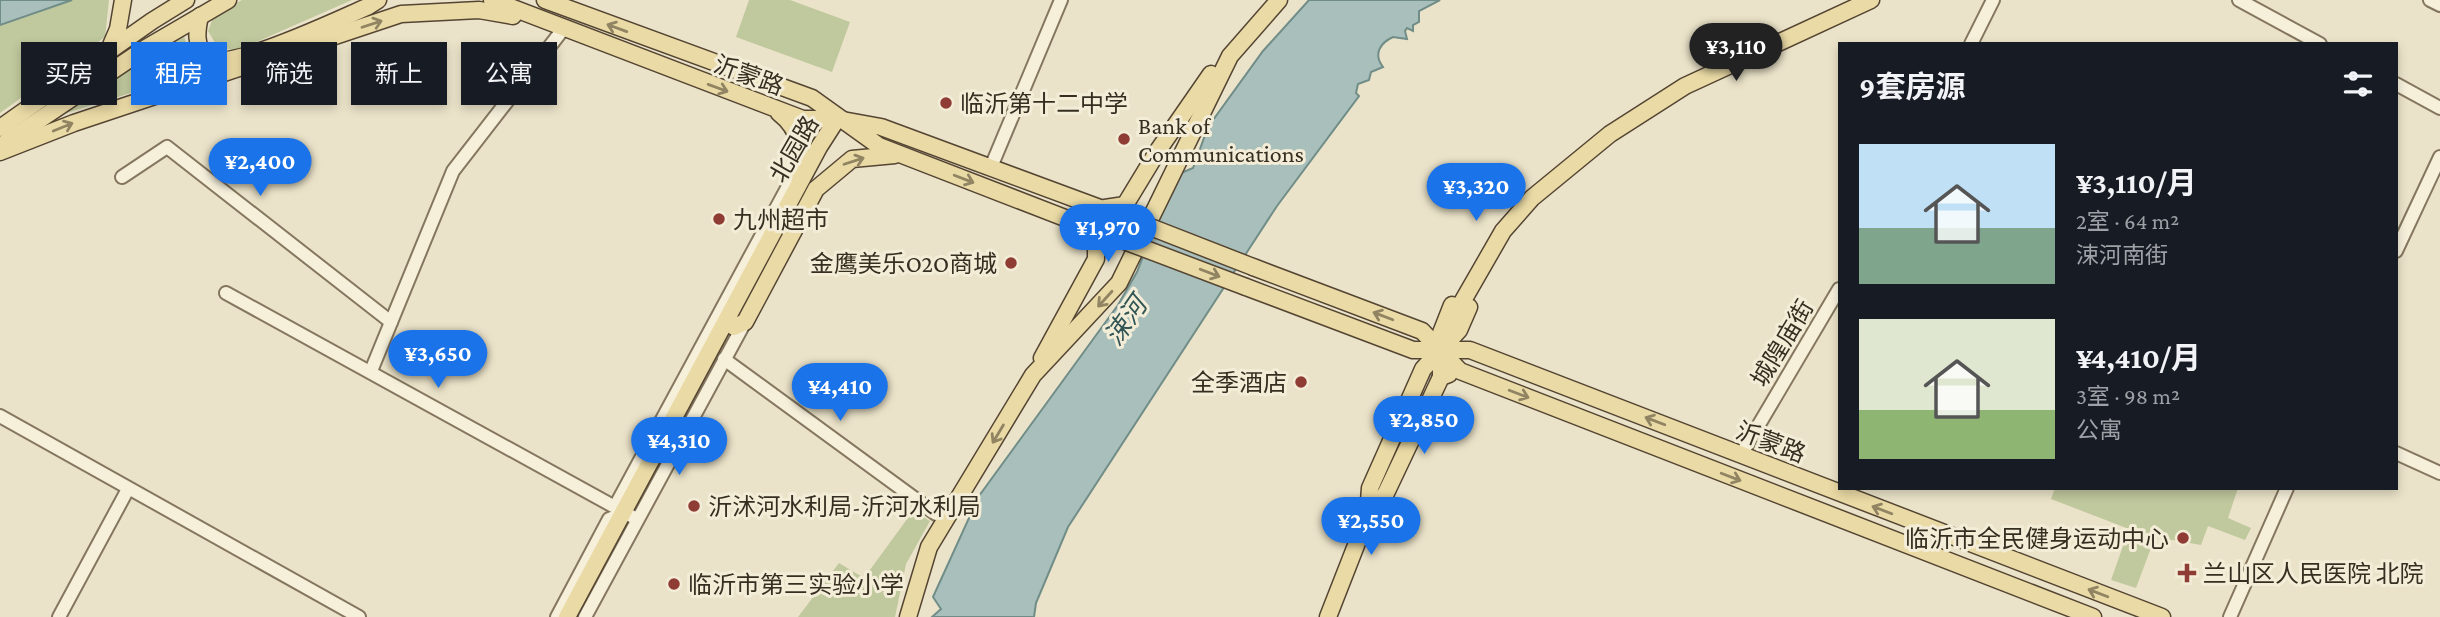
<!DOCTYPE html>
<html lang="zh">
<meta charset="utf-8">
<style>
body{margin:0;font-family:"Crimson Pro","Noto Sans SC",serif;background:#20242c;color:#f1f3f6;height:100vh;display:flex;flex-direction:column;font-size:26px;white-space:nowrap}
*{box-sizing:border-box;margin:0}
p{font-size:23px;color:#9ea1a6}
.icon{flex:none;width:38px;height:38px;fill:none;stroke:currentColor;stroke-width:2;stroke-linecap:round;stroke-linejoin:round}
.map{position:relative;flex:1;overflow:hidden}
.details{position:absolute;left:1838px;top:42px;width:560px;height:448px;display:flex;flex-direction:column;background:#171b24;border-radius:0px;box-shadow:0 4px 10px #0003}
.details>*{flex:none}
.hud{position:absolute;left:21px;top:42px;width:665px;height:63px;display:flex;gap:14px}
.price{position:absolute;translate:-50% -60px;padding:0 16px;border-radius:24px;background:#1a73e8;color:#fff;font-size:23px;line-height:46px;filter:drop-shadow(0 2px 4px #0008)}
.price::after{content:'';position:absolute;left:50%;top:42px;width:21px;height:16px;margin-left:-10px;background:inherit;clip-path:polygon(0 0,100% 0,50% 100%)}
.price.active{background:#222;color:#fff}
ul{padding:0;list-style:none}
li{display:flex;align-items:center;gap:21px;height:175px;padding:0 21px}
li span{display:grid;place-items:center;flex:none;width:196px;height:140px;border-radius:0px;color:#555}
li>.icon{margin-inline-start:auto}
span .icon{width:84px;height:84px;fill:#fffc;stroke-width:1}
li b{font-size:30px}
h2{display:flex;justify-content:space-between;align-items:center;height:84px;padding:0 21px;font-size:30px}
.chip{padding:0 24px;border-radius:0px;background:#171b24;box-shadow:0 4px 10px #0003;font-size:24px;line-height:63px}
.chip.active{background:#1a73e8;color:#fff}
.map>svg:first-child{display:block}
.green{fill:#c0c89d}
.water{fill:#a9bfbb;stroke:#708d88;stroke-width:2}
.lines{fill:none;stroke-linecap:round;stroke-linejoin:round}
.major-tunnel{stroke:#c7bfa7;stroke-width:16;stroke-dasharray:16 8;stroke-linecap:butt}
.minor-casing{stroke:#85775f;stroke-width:16}
.major-casing{stroke:#544533;stroke-width:19}
.minor{stroke:#f6f0db;stroke-width:12}
.major{stroke:#eadaa5;stroke-width:16}
.major-bridge-casing{stroke:#544533;stroke-width:19;stroke-linecap:butt}
.major-bridge{stroke:#eadaa5;stroke-width:16}
.oneway{stroke:#908463}
.poi-dot{fill:#8f3c34;stroke:#f3edd8;stroke-width:2.5}
.labels{text-anchor:middle;dominant-baseline:central;stroke-width:6;stroke-linejoin:round;paint-order:stroke}
.street-label{font-size:24px;fill:#372e21;stroke:#f3edd8}
.poi-label{font-size:24px;fill:#372e21;stroke:#f3edd8;text-anchor:start}
.water-label{font-size:26px;font-style:italic;fill:#325556;stroke:#f3edd8}
</style>
<div class="map">
<svg width="2440" height="617" viewBox="0 0 2440 617">
<rect width="100%" height="100%" fill="#ebe3c9"/>
<g class="green">
<path d="M72,0H109L105,37L0,113V25Z"/>
<path d="M242,0H352L236,51L217,46L208,31L214,15Z"/>
<path d="M749,0H790L850,22L832,72L736,37Z"/>
<path d="M182,31L190,53L204,70L57,116Z"/>
<path d="M2055,488H2238L2228,518L2251,528L2245,540L2208,526L2201,545L2155,537L2136,588L2111,580L2129,529L2051,499Z"/>
<path d="M913,511L930,521L906,564L895,617H798L839,563L864,578Z"/>
</g>
<g class="water">
<path d="M0,0H72L0,25Z"/>
<path d="M1309,0H1440L1419,11V22L1413,25V31L1407,28L1405,31L1407,39L1393,37C1380,43 1373,54 1383,67L1371,72L1369,80L1358,84L1356,93L1359,96L1277,206L1068,527L1036,603L1034,617H932L941,609L933,597L979,496L1118,305L1137,272L1174,176L1193,168L1208,127L1263,51Z"/>
</g>
<g class="lines">
<path class="major-tunnel" d="M1427,380L1438,354"/>
<defs>
<g id="minor">
<path d="M2239,0L2320,44"/>
<path d="M2430,0L2440,5"/>
<path d="M1971,44L1993,0"/>
<path d="M2396,84L2440,108"/>
<path d="M991,167L1061,0"/>
<path d="M122,177L167,147L391,322"/>
<path d="M2396,251L2440,157"/>
<path d="M226,293L633,517"/>
<path d="M724,359L936,514"/>
<path d="M371,371L453,171L564,28"/>
<path d="M0,416L359,617"/>
<path d="M2396,453L2440,473"/>
<path d="M1741,455L1839,289"/>
<path d="M59,617L128,489"/>
<path d="M557,617L609,519L624,513L618,501L799,166"/>
<path d="M585,617L745,322"/>
<path d="M2230,617L2287,488"/>
</g>
<g id="major">
<path d="M492,0L803,119H837L881,127L1135,221"/>
<path d="M545,0L812,98L879,146L1127,242"/>
<path d="M200,16C197,29 194,47 207,57C228,73 341,18 367,7L378,0"/>
<path d="M109,50L118,29L123,0"/>
<path d="M779,113C801,130 803,152 799,178"/>
<path d="M0,128L152,21L186,0"/>
<path d="M5,143L146,48L228,0"/>
<path d="M0,152L74,123L401,14L479,10L513,16"/>
<path d="M1105,208L1125,205L1159,149L1211,74"/>
<path d="M1253,267L1422,331L1460,371L2093,617"/>
<path d="M1246,287L1413,350H1470L2162,617"/>
<path d="M1453,318L1503,231L1532,198L1610,134L1685,86L1871,0"/>
<path d="M734,327L745,322L816,189L852,159L895,155"/>
<path d="M1042,358L1096,259V236L1087,226"/>
<path d="M1441,377V333L1452,305"/>
<path d="M1368,515L1370,488L1423,369L1459,330L1469,307"/>
<path d="M1368,515L1386,493L1441,377L1449,374"/>
<path d="M567,617L819,147L837,119"/>
<path d="M908,617L929,547L1033,375L1119,283L1230,56L1279,0"/>
<path d="M1328,617L1371,507"/>
</g>
</defs>
<use href="#minor" class="minor-casing"/>
<use href="#major" class="major-casing"/>
<use href="#minor" class="minor"/>
<use href="#major" class="major"/>
<defs>
<g id="major-bridge">
<path d="M1135,221L1253,267"/>
<path d="M1127,242L1246,287"/>
</g>
</defs>
<use href="#major-bridge" class="major-bridge-casing"/>
<use href="#major-bridge" class="major-bridge"/>
</g>
<defs><path id="oneway-shaft" d="M-6 0H5M1.5-3L5.5 0L1.5 3" fill="none" stroke-width="1.6" stroke-linecap="round" stroke-linejoin="round" transform="scale(1.75)"/></defs>
<g class="oneway">
<use href="#oneway-shaft" transform="translate(372 24) rotate(-18)"/>
<use href="#oneway-shaft" transform="translate(617 28) rotate(-160)"/>
<use href="#oneway-shaft" transform="translate(718 88) rotate(20)"/>
<use href="#oneway-shaft" transform="translate(63 127) rotate(-22)"/>
<use href="#oneway-shaft" transform="translate(854 161) rotate(-18)"/>
<use href="#oneway-shaft" transform="translate(964 179) rotate(21)"/>
<use href="#oneway-shaft" transform="translate(1210 273) rotate(21)"/>
<use href="#oneway-shaft" transform="translate(1105 299) rotate(132)"/>
<use href="#oneway-shaft" transform="translate(1383 316) rotate(-159)"/>
<use href="#oneway-shaft" transform="translate(1519 394) rotate(21)"/>
<use href="#oneway-shaft" transform="translate(1655 421) rotate(-159)"/>
<use href="#oneway-shaft" transform="translate(998 434) rotate(121)"/>
<use href="#oneway-shaft" transform="translate(1731 477) rotate(21)"/>
<use href="#oneway-shaft" transform="translate(1882 510) rotate(-159)"/>
<use href="#oneway-shaft" transform="translate(2098 593) rotate(-159)"/>
</g>
<g class="poi-dot">
<circle cx="946" cy="103" r="7"/>
<circle cx="1124" cy="139" r="7"/>
<circle cx="719" cy="219" r="7"/>
<circle cx="1011" cy="263" r="7"/>
<circle cx="1301" cy="382" r="7"/>
<circle cx="694" cy="506" r="7"/>
<circle cx="2183" cy="538" r="7"/>
<path d="M2183.5 562.5h7v7h7v7h-7v7h-7v-7h-7v-7h7z"/>
<circle cx="674" cy="584" r="7"/>
</g>
<g class="labels">
<g class="street-label">
<text transform="translate(749 75) rotate(20)">沂蒙路</text>
<text transform="translate(794 149) rotate(-60)">北园路</text>
<text transform="translate(1782 343) rotate(-59)">城隍庙街</text>
<text transform="translate(1771 442) rotate(21)">沂蒙路</text>
</g>
<g class="poi-label">
<text x="960" y="103">临沂第十二中学</text>
<text x="1138" y="125">Bank of<tspan x="1138" dy="28">Communications</tspan></text>
<text x="733" y="219">九州超市</text>
<text x="997" y="263" text-anchor="end">金鹰美乐O2O商城</text>
<text x="1287" y="382" text-anchor="end">全季酒店</text>
<text x="708" y="506">沂沭河水利局-沂河水利局</text>
<text x="2169" y="538" text-anchor="end">临沂市全民健身运动中心</text>
<text x="2203" y="573">兰山区人民医院 北院</text>
<text x="688" y="584">临沂市第三实验小学</text>
</g>
<g class="water-label">
<text transform="translate(1126 321) rotate(-55)">涑河</text>
</g>
</g>
</svg>
<b class="price active" style="left:1736px;top:83px">¥3,110</b>
<b class="price" style="left:260px;top:198px">¥2,400</b>
<b class="price" style="left:1476px;top:223px">¥3,320</b>
<b class="price" style="left:1108px;top:264px">¥1,970</b>
<b class="price" style="left:438px;top:390px">¥3,650</b>
<b class="price" style="left:840px;top:423px">¥4,410</b>
<b class="price" style="left:1424px;top:456px">¥2,850</b>
<b class="price" style="left:679px;top:477px">¥4,310</b>
<b class="price" style="left:1371px;top:557px">¥2,550</b>
<div class="hud">
<a class="chip">买房</a>
<a class="chip active">租房</a>
<a class="chip">筛选</a>
<a class="chip">新上</a>
<a class="chip">公寓</a>
</div>
<section class="details">
<h2>9套房源<svg class="icon" aria-label="filters" viewBox="0 0 24 24"><path d="M4 7h16M4 17h16"/><circle cx="9" cy="7" r="2"/><circle cx="15" cy="17" r="2"/></svg></h2>
<ul>
<li><span style="background:linear-gradient(#bfe0f5 60%,#7fa58c 0)"><svg class="icon" aria-label="home" viewBox="0 0 24 24"><path d="M3 11l9-7 9 7M6 9v11h12V9"/></svg></span><div><b>¥3,110/月</b><p>2室 · 64 m²</p><p>涑河南街</p></div></li>
<li><span style="background:linear-gradient(#dfe7d0 65%,#8fb573 0)"><svg class="icon" aria-label="home" viewBox="0 0 24 24"><path d="M3 11l9-7 9 7M6 9v11h12V9"/></svg></span><div><b>¥4,410/月</b><p>3室 · 98 m²</p><p>公寓</p></div></li>
</ul>
</section>
</div>
